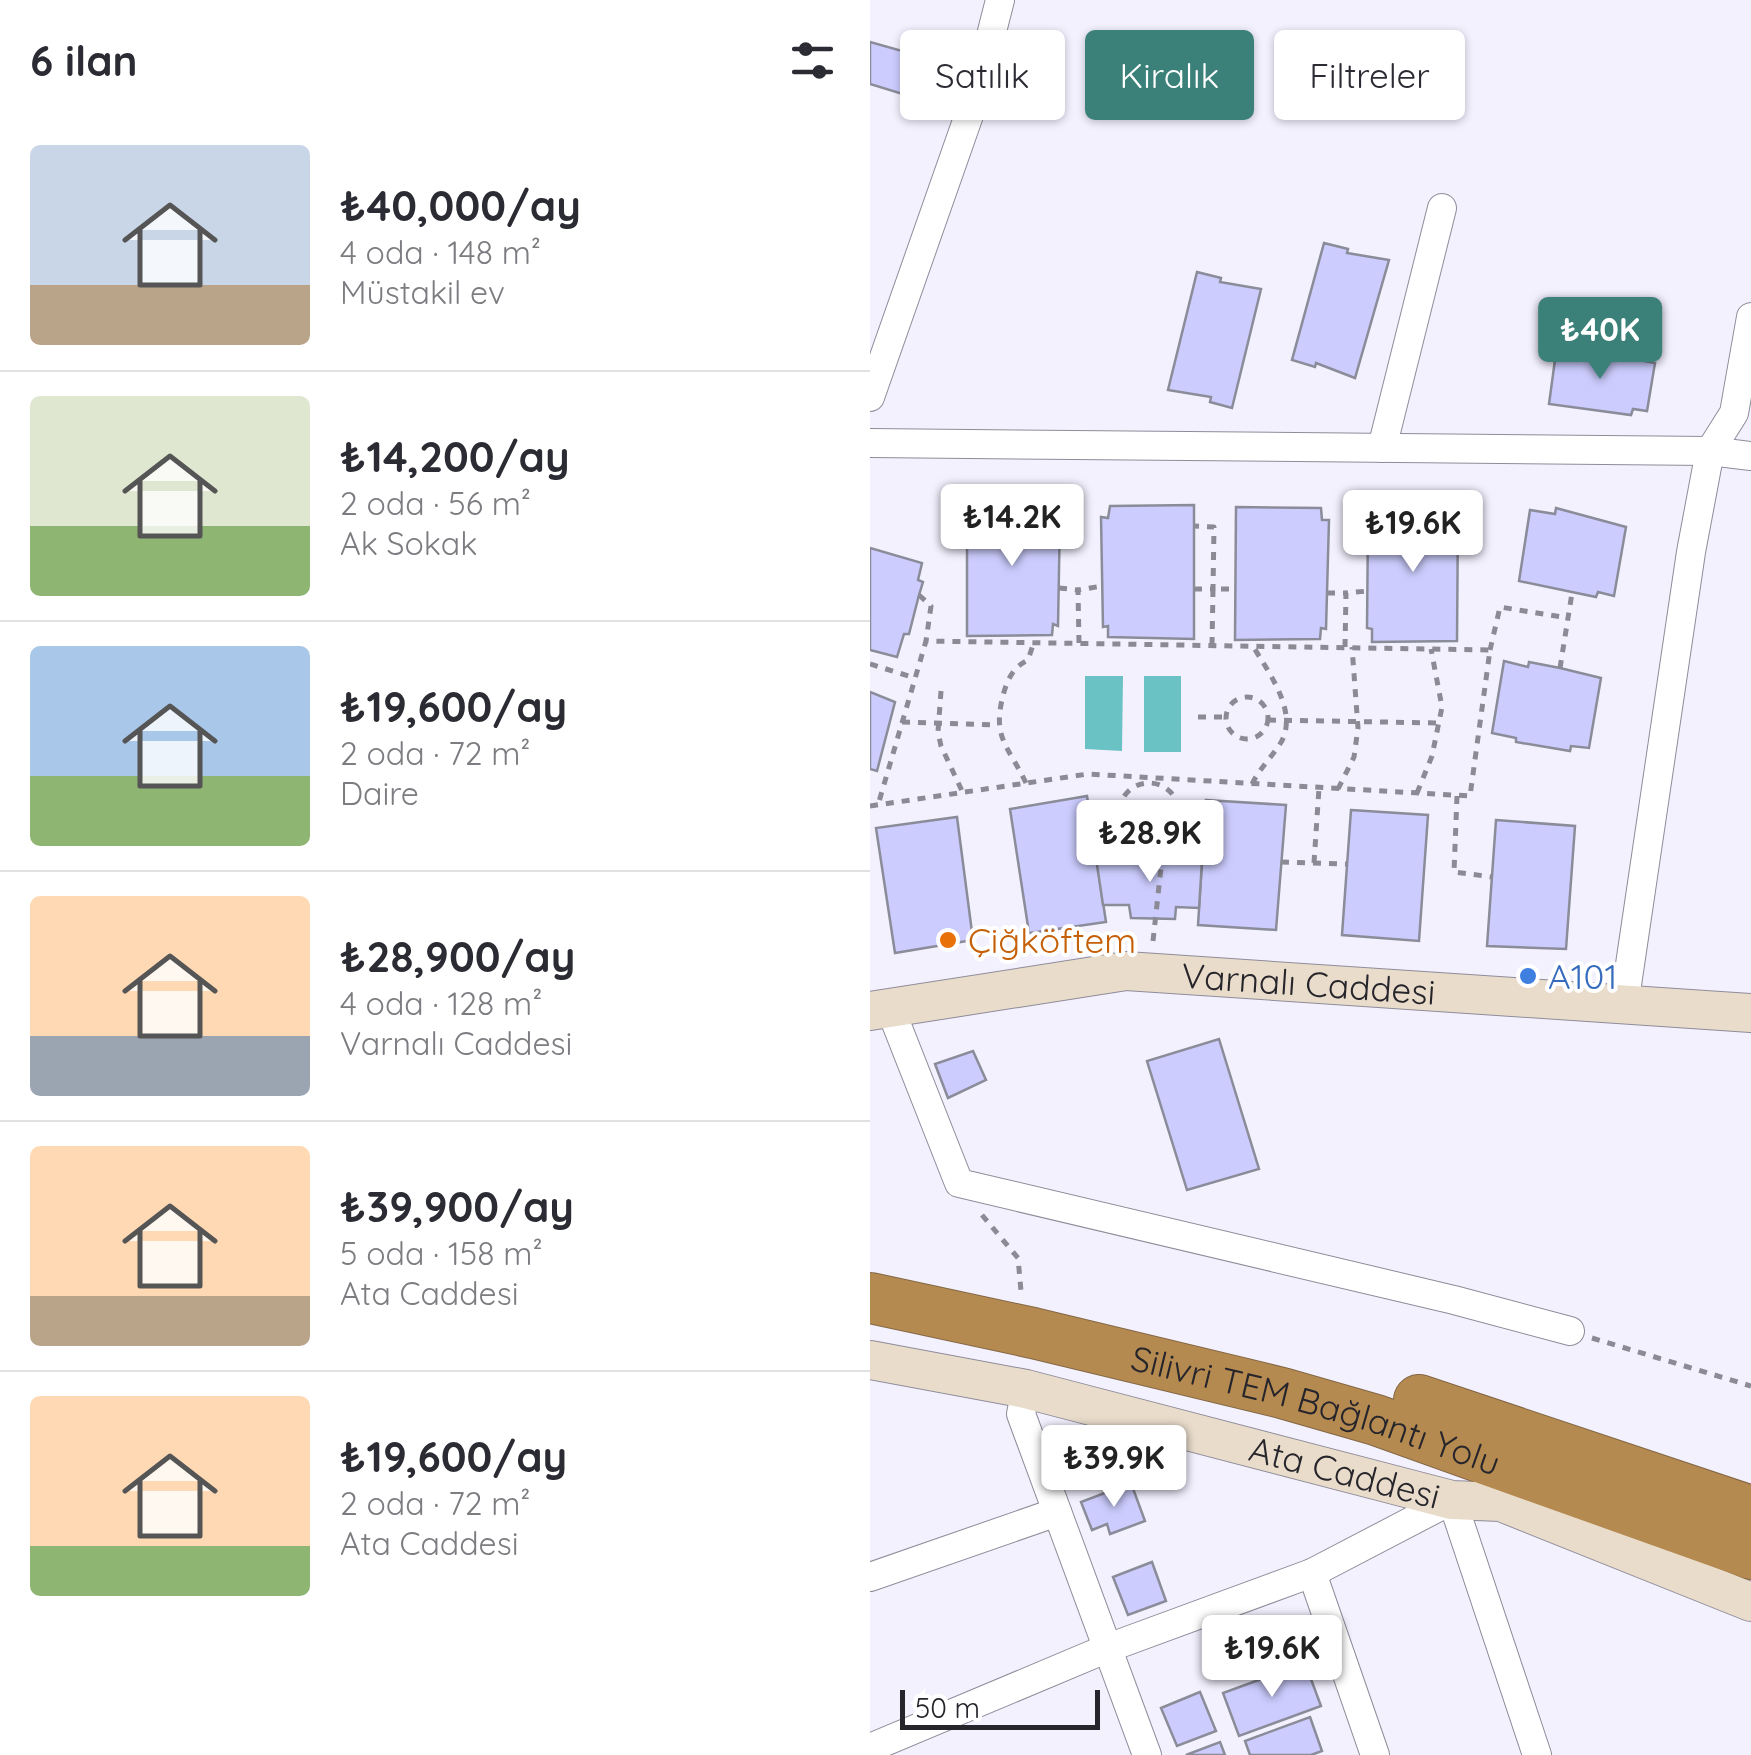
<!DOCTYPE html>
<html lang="tr">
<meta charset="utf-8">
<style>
body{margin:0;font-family:Quicksand,sans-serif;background:#f7f7f7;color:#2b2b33;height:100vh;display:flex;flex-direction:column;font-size:38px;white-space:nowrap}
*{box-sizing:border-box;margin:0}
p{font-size:32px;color:#7c7c81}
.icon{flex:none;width:55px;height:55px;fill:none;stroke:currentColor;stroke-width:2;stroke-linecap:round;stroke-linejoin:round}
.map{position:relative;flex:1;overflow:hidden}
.sheet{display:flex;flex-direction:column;background:#fff;width:870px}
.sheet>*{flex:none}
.banner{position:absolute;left:30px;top:30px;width:700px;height:90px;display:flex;gap:20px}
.scale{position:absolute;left:30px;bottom:25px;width:200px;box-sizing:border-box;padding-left:10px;border:5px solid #26252b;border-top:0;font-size:28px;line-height:35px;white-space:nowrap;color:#26252b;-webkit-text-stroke:8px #fff;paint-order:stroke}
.price{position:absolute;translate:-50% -85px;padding:0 22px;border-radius:10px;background:#fff;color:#222;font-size:32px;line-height:65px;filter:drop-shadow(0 2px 5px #0008)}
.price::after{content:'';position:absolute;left:50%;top:60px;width:30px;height:22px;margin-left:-15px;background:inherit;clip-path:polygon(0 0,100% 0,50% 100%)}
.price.active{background:#3b8179;color:#fff}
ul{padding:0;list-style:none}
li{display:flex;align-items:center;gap:30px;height:250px;padding:0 30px}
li+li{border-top:2px solid #e1e1e2}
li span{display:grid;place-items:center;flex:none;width:280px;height:200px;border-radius:10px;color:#555}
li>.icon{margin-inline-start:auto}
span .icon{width:120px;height:120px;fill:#fffc;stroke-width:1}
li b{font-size:42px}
h2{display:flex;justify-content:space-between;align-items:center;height:120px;padding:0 30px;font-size:42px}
.pill{padding:0 35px;border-radius:10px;background:#fff;box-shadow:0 2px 8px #0004;font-size:35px;line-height:90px}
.pill.active{background:#3b8179;color:#fff}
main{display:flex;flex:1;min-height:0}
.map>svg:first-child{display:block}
.water{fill:#6ac2c4}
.building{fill:#cccdfe;stroke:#8b8c99;stroke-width:2.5}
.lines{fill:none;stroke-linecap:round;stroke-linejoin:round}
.street-casing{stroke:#8e8c99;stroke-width:30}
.secondary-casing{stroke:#8e8c99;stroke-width:40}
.highway-casing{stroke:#836744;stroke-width:52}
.path{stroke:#8c8a94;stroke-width:5;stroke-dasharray:8 8;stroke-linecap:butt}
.street{stroke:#fff;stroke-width:28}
.secondary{stroke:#e9dccb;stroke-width:38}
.highway{stroke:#b58a51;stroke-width:50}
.food-dot{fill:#e8710a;stroke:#fff;stroke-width:4}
.shop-dot{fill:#3f7fe0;stroke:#fff;stroke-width:4}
.labels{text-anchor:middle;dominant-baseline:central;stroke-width:8;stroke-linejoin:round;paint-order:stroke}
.food-label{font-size:35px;fill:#c56008;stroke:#fff;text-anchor:start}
.shop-label{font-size:35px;fill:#366cbe;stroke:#fff;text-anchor:start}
.street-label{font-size:35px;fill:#26252b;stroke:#fff}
</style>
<main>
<section class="sheet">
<h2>6 ilan<svg class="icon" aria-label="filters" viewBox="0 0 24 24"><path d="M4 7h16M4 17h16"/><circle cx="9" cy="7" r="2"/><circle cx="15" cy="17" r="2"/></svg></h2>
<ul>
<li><span style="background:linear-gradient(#c9d6e8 70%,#b9a48a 0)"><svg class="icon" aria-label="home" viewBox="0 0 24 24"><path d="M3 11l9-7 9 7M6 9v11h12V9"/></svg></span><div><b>₺40,000/ay</b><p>4 oda · 148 m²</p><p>Müstakil ev</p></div></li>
<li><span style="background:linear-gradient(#dfe7d0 65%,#8fb573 0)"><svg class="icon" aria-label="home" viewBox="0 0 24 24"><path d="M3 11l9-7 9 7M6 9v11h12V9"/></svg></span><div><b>₺14,200/ay</b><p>2 oda · 56 m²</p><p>Ak Sokak</p></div></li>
<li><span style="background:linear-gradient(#a9c7e8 65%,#8fb573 0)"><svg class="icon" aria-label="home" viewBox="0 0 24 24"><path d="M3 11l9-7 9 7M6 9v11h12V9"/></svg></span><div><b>₺19,600/ay</b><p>2 oda · 72 m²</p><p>Daire</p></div></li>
<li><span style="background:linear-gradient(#ffd9b3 70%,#9aa5b1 0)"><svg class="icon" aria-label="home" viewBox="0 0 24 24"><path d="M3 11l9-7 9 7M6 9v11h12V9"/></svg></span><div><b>₺28,900/ay</b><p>4 oda · 128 m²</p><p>Varnalı Caddesi</p></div></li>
<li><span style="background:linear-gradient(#ffd9b3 75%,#b9a48a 0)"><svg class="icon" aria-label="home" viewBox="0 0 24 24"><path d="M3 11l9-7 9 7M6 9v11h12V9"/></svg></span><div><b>₺39,900/ay</b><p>5 oda · 158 m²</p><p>Ata Caddesi</p></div></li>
<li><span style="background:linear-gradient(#ffd9b3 75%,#8fb573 0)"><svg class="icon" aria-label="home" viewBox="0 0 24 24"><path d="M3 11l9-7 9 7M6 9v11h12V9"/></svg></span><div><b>₺19,600/ay</b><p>2 oda · 72 m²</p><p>Ata Caddesi</p></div></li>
</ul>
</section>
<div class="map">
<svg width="881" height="1755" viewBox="0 0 881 1755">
<rect width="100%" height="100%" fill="#f4f1ff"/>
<g class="water">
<path d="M215,676H253L252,751L215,749Z"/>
<rect x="274" y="676" width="37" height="76"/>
</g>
<g class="building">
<path d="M0,42L50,56L39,96L0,84Z"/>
<path d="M454,243L478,249L477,253L519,260L485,378L446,363L445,367L422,360Z"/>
<path d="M327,272L351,278L350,282L391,289L362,408L340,402L341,397L298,390Z"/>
<path d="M687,345L785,363L777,411L763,409L761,415L679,404Z"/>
<path d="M97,503L182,504L183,516H190L188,626L183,624L182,635L97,636Z"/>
<path d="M324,505V639L238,637V626L233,627L231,517L238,518L240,506Z"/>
<path d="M366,507L451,508L452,520H459L456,629L451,628L450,639L365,640Z"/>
<path d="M503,508L588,510L587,641L502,642V629L497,628L498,522H504Z"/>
<path d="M686,508L756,527L744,596L728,592L726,597L649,581L660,510L685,514Z"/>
<path d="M0,548L52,563L48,580L53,582L49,595L39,634H34L27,657L0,650Z"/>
<path d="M634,661L658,667L659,662L690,668L731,678L719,748L701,746L700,751L646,742V738L622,733Z"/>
<path d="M0,692L25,702L7,771L0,769Z"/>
<path d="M217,796L236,922L159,933L140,809Z"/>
<path d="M336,800L416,805L406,930L328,925Z"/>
<path d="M481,810L558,815L549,941L472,935Z"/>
<path d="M87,817L103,940L25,953L6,828Z"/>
<path d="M626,820L705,826L696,949L617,946Z"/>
<path d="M252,855L332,861L329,908L306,907L305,919L261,918L259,905H233L226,858Z"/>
<path d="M349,1039L389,1169L317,1190L277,1061Z"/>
<path d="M103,1051L116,1080L78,1098L65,1064Z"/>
<path d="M261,1483L275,1521L240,1534L237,1524L222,1530L211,1502Z"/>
<path d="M282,1562L296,1601L258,1615L243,1577Z"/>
<path d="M435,1663L451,1706L369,1736L353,1693Z"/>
<path d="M330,1692L346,1731L307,1746L291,1708Z"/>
<path d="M440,1717L452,1751L441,1755H380L375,1741Z"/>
<path d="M350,1742L355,1755H316Z"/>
</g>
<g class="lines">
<defs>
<g id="street">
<path d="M0,397L105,98L130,0"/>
<path d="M0,443L840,451L881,456"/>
<path d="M512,448L572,208"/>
<path d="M754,1005L821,552L840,451L864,413L881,317"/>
<path d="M20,1008L89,1183L584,1300L700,1331"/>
<path d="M156,1389L151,1414L277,1755"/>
<path d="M442,1573L505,1755"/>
<path d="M0,1577L187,1512"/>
<path d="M0,1748L238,1648L442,1573L582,1500L667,1755"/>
</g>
<g id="secondary">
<path id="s1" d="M0,1011L256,971L881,1013"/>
<path id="s2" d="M0,1360L156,1389L582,1500L631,1502L881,1602"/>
</g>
<g id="highway">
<path id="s3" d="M0,1298L163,1333L412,1393L506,1420L881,1554"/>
<path d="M549,1400L881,1511"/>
</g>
</defs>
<use href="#street" class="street-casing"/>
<use href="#secondary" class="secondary-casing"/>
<use href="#highway" class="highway-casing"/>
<g class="path">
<path d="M189,588L208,590"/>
<path d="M324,589H343L344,527L324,526"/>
<path d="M457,593H476"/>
<path d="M49,595L61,606L56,641"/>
<path d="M209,643L208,590L232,586"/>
<path d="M342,645L343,589H365"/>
<path d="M475,647L476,593L498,591"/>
<path d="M620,650L630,607L698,618"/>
<path d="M0,664L45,678"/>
<path d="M690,668L702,593"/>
<path d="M71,691L68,732L71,746L93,793"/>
<circle cx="377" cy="718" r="21"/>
<path d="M328,717H356"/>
<path d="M398,720L569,723"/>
<path d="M32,722L128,725"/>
<circle cx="279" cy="813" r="30"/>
<path d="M156,783C138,745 121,738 134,692C138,678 144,667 158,660L164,642"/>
<path d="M382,784C390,768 401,758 410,744C430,713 398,672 383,646"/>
<path d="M468,789L484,757L488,728L482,647"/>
<path d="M547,793L562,756L572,707L561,649"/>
<path d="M587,796L584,872L622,877"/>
<path d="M0,806L218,774L600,796L620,650L56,641L8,805"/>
<path d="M411,862L477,864"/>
<path d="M444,863L449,788"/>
<path d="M283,941L294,840"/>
<path d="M112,1215L148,1258L151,1291"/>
<path d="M722,1338L881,1386"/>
</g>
<use href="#street" class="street"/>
<use href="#secondary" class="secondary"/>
<use href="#highway" class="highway"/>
</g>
<circle class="food-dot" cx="78" cy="940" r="10"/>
<circle class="shop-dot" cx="658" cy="976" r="10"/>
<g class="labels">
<g class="food-label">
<text x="98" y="940">Çiğköftem</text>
</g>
<g class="shop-label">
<text x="678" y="976">A101</text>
</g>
<g class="street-label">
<text stroke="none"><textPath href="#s1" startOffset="442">Varnalı Caddesi</textPath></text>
<text stroke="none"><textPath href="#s3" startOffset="460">Silivri TEM Bağlantı Yolu</textPath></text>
<text stroke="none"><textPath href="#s2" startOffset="488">Ata Caddesi</textPath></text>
</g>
</g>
</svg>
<div class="scale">50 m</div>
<b class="price active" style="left:730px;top:382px">₺40K</b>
<b class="price" style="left:142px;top:569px">₺14.2K</b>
<b class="price" style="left:543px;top:575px">₺19.6K</b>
<b class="price" style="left:280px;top:885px">₺28.9K</b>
<b class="price" style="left:244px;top:1510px">₺39.9K</b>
<b class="price" style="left:402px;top:1700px">₺19.6K</b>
<div class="banner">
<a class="pill">Satılık</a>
<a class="pill active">Kiralık</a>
<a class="pill">Filtreler</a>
</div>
</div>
</main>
